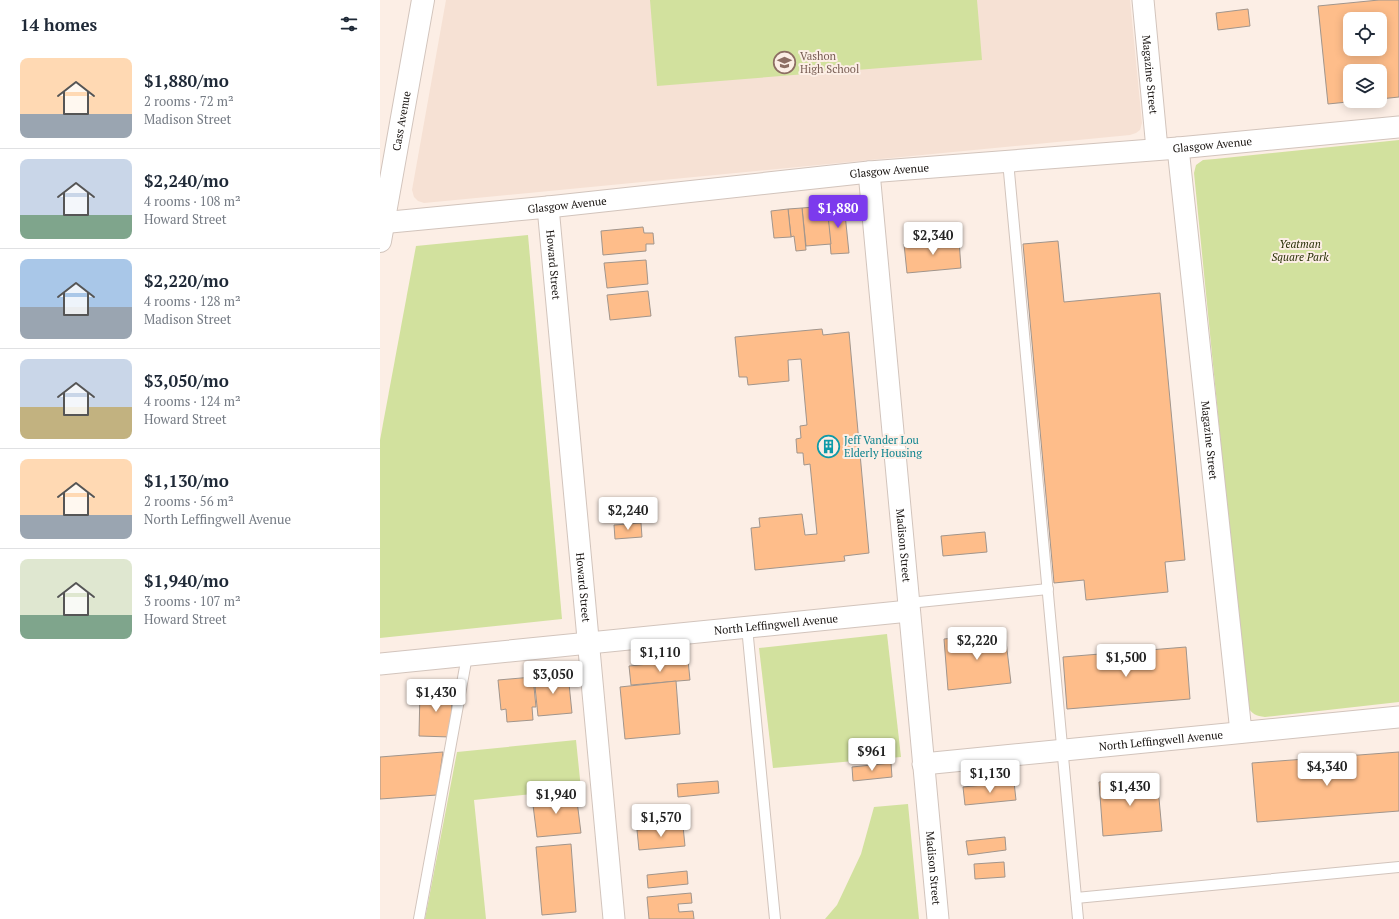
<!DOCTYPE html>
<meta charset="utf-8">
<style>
body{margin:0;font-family:"PT Serif",serif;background:#f6f6f7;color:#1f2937;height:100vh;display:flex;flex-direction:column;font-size:15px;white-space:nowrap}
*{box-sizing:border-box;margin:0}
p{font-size:13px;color:#747a83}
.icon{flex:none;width:22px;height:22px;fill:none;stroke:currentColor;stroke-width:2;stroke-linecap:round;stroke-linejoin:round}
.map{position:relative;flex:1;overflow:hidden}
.sheet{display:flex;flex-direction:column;background:#fff;width:380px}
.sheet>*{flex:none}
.tools{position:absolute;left:963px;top:12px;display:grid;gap:8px}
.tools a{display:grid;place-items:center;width:44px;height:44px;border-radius:8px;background:#fff;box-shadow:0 2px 10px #0003;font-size:20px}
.price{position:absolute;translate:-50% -34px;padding:0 9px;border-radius:4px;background:#fff;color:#222;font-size:13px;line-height:26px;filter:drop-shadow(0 1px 2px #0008)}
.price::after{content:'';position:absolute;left:50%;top:24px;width:12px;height:9px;margin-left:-6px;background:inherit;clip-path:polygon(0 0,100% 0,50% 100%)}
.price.current{background:#7c3aed;color:#fff}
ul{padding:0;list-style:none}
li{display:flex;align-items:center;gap:12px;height:100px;padding:0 20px}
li+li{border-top:1px solid #e0e1e3}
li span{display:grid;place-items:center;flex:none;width:112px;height:80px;border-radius:8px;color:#555}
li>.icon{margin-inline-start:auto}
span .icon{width:48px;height:48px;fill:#fffc;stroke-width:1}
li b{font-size:17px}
h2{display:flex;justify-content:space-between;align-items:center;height:48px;padding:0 20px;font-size:17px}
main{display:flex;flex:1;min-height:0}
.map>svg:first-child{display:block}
.built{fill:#f6e1d4}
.green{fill:#d2e19e}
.building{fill:#febd8a;stroke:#a1958c;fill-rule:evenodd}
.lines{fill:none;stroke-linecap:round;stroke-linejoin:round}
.lane-casing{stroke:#d2c4bc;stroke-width:12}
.street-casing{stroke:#d2c4bc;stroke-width:23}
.secondary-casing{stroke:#d2c4bc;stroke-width:24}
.lane{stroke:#fff;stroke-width:10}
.street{stroke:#fff;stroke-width:21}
.secondary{stroke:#fff;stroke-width:22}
.labels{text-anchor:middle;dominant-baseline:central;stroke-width:4;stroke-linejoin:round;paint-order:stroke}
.education-label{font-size:11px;fill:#785e54;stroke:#fceee5;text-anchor:start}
.street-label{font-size:11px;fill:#16110e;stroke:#fceee5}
.park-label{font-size:11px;font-style:italic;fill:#293007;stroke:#fceee5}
.culture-label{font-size:11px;fill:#0d838f;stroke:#fceee5;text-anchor:start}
</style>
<main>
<section class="sheet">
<h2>14 homes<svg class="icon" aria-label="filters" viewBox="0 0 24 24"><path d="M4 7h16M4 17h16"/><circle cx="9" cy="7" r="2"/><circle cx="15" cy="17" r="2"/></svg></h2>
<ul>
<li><span style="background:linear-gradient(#ffd9b3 70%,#9aa5b1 0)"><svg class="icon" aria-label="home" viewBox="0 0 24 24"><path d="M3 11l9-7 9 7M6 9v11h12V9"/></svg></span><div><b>$1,880/mo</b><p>2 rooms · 72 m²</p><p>Madison Street</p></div></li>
<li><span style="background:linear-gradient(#c9d6e8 70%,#7fa58c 0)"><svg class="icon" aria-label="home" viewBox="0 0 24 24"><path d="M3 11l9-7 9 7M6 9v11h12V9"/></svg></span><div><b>$2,240/mo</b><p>4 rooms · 108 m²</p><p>Howard Street</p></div></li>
<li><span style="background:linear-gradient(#a9c7e8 60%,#9aa5b1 0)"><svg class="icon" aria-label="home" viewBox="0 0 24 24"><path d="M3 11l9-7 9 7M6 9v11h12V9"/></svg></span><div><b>$2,220/mo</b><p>4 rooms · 128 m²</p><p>Madison Street</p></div></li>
<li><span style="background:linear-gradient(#c9d6e8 60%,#c2b280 0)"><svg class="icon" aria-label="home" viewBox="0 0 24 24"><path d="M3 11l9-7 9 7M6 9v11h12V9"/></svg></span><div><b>$3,050/mo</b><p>4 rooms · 124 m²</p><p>Howard Street</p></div></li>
<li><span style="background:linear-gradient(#ffd9b3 70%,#9aa5b1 0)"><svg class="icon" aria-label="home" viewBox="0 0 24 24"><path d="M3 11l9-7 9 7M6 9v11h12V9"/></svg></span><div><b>$1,130/mo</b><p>2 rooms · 56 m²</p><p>North Leffingwell Avenue</p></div></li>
<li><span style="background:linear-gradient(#dfe7d0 70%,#7fa58c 0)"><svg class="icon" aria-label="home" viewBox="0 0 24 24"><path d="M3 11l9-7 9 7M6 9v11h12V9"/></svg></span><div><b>$1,940/mo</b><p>3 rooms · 107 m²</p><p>Howard Street</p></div></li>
</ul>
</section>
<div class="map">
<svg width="1019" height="919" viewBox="0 0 1019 919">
<rect width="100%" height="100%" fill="#fceee5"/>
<path class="built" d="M66,0H750L762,123L760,130L756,133L750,135L44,203L38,201L34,197L32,190Z"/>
<g class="green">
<path d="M270,0H597L602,60L277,86Z"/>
<path d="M1019,140V702L885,717C876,716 872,714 867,706L814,173L816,165L823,160L835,159Z"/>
<path d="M148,235L182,619L0,638V440L36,246Z"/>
<path d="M507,634L521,757L393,768L379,648Z"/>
<path d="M196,740L201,789L94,800L106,919H45L77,752Z"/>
<path d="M528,804L539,919H445L457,905L481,854L494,807Z"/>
</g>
<g class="building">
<path d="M999,0H1019V97L1000,99V71H970V101H977L948,104L938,6ZM970,19H1000V49H970Z"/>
<path d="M868,9L870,26L838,30L836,13Z"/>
<path d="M464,204L469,253L451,254L447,206Z"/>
<path d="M447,206L451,244L426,246L422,208Z"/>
<path d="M422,208L426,250L416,251L414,236L411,237L408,209Z"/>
<path d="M408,209L411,237L394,238L391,211Z"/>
<path d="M263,227L264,233H273L274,244H266V251L223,255L221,231Z"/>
<path d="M579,240L581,268L527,273L524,244Z"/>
<path d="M678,241L684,302L780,293L805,560L785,562L788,592L706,600L704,580L674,583L643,244Z"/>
<path d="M266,260L268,284L227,288L224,263Z"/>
<path d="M268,291L271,316L230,320L227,295Z"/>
<path d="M442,329L443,335L469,332L489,553L464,556L465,561L375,570L371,528L380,527L379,518L422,514L425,535L437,534L430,464L424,465L423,453H417L416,439L421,438L420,426L427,425L421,359L408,360L409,381L368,385L367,377H359L355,337Z"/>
<path d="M261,523L262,537L235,539L234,525Z"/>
<path d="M605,532L607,552L563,556L561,536Z"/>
<path d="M625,633L631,683L568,690L564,639Z"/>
<path d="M806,647L810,699L687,709L683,657Z"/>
<path d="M308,660L310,680L251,685L249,666Z"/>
<path d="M188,674L192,713L158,716L154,677Z"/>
<path d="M153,677L156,707H152L153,720L127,722L126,709L121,710L118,680Z"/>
<path d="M296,681L300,734L245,739L240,687Z"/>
<path d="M40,690H72L71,737L39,736Z"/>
<path d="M63,752L57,795L0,799V757Z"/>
<path d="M1019,752V811L877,822L872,763Z"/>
<path d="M511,763L512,777L473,781L472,767Z"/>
<path d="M777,777L782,831L723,836L719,782Z"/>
<path d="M338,781L339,793L298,797L297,784Z"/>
<path d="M634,782L636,800L585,805L583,787Z"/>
<path d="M196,793L201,833L157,837L152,797Z"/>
<path d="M303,826L305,846L259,850L257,830Z"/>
<path d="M625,837L626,850L588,855L586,841Z"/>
<path d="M191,844L196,912L162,915L156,847Z"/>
<path d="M624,862L625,877L595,879L594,864Z"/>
<path d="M307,871L308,884L268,888L267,875Z"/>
<path d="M311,893L312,903L298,904L299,912L313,911L314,919H269L267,897Z"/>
</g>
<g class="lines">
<defs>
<g id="lane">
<path d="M628,161L698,919"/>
<path d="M529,603L668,589"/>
<path d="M367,627L395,919"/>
<path d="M696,898L1019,867"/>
<path d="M39,919L87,656"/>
</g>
<g id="street">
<path id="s1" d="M763,0L777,149"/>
<path id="s2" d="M798,148L861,732"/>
<path id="s3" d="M489,172L558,919"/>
<path id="s4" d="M168,207L234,919"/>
<path id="s5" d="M0,223L168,207L489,172L798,148L1019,127"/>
<path id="s6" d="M0,664L529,611"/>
<path id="s7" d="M543,764L1019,717"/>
</g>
<g id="secondary">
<path id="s8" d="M0,241L43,0"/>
</g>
</defs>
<use href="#lane" class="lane-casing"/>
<use href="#street" class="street-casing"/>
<use href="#secondary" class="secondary-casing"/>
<use href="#lane" class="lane"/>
<use href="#street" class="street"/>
<use href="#secondary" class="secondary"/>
</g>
<defs>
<symbol id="school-ring" viewBox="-11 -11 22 22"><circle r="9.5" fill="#fceee5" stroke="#8d6e63" stroke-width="1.5"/><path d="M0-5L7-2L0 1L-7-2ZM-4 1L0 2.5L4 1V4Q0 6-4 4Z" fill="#8d6e63"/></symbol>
<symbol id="building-ring" viewBox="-11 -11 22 22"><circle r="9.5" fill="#fceee5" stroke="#0f9aa8" stroke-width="1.5"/><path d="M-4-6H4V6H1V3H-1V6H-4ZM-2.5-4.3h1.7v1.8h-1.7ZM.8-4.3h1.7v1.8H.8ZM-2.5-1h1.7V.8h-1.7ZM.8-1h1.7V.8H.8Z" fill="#0f9aa8"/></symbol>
</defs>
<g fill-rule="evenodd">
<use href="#school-ring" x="392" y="50" width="25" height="25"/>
<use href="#building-ring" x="436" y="434" width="25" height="25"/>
</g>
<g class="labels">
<g class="education-label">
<text x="420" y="56">Vashon<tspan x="420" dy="13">High School</tspan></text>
</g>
<g class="street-label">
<text stroke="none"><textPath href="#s1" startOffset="75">Magazine Street</textPath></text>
<text stroke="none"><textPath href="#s8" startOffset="122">Cass Avenue</textPath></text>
<text stroke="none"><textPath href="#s5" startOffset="836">Glasgow Avenue</textPath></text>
<text stroke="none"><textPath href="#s5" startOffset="512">Glasgow Avenue</textPath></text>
<text stroke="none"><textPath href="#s5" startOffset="188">Glasgow Avenue</textPath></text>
<text stroke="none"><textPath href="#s4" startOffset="58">Howard Street</textPath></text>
<text stroke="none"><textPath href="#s2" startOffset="294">Magazine Street</textPath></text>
<text stroke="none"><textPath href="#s3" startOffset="375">Madison Street</textPath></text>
<text stroke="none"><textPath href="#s4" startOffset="382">Howard Street</textPath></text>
<text stroke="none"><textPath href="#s6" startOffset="398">North Leffingwell Avenue</textPath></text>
<text stroke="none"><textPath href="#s7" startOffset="239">North Leffingwell Avenue</textPath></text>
<text stroke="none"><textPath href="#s3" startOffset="699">Madison Street</textPath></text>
</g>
<g class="park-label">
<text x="920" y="244">Yeatman<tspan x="920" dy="13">Square Park</tspan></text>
</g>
<g class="culture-label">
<text x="464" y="440">Jeff Vander Lou<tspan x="464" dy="13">Elderly Housing</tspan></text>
</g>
</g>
</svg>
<div class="tools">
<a><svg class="icon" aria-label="locate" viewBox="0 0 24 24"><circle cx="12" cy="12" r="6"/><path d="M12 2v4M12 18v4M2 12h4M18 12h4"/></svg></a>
<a><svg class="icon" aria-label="layers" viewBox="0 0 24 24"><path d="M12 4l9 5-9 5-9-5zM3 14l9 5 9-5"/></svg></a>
</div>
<b class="price current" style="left:458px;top:229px">$1,880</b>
<b class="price" style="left:553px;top:256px">$2,340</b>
<b class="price" style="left:248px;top:531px">$2,240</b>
<b class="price" style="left:597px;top:661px">$2,220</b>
<b class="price" style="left:280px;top:673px">$1,110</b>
<b class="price" style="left:746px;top:678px">$1,500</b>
<b class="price" style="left:173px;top:695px">$3,050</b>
<b class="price" style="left:56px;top:713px">$1,430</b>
<b class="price" style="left:492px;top:772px">$961</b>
<b class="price" style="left:947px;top:787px">$4,340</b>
<b class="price" style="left:610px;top:794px">$1,130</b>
<b class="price" style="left:750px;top:807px">$1,430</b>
<b class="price" style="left:176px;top:815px">$1,940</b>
<b class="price" style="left:281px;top:838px">$1,570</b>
</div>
</main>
